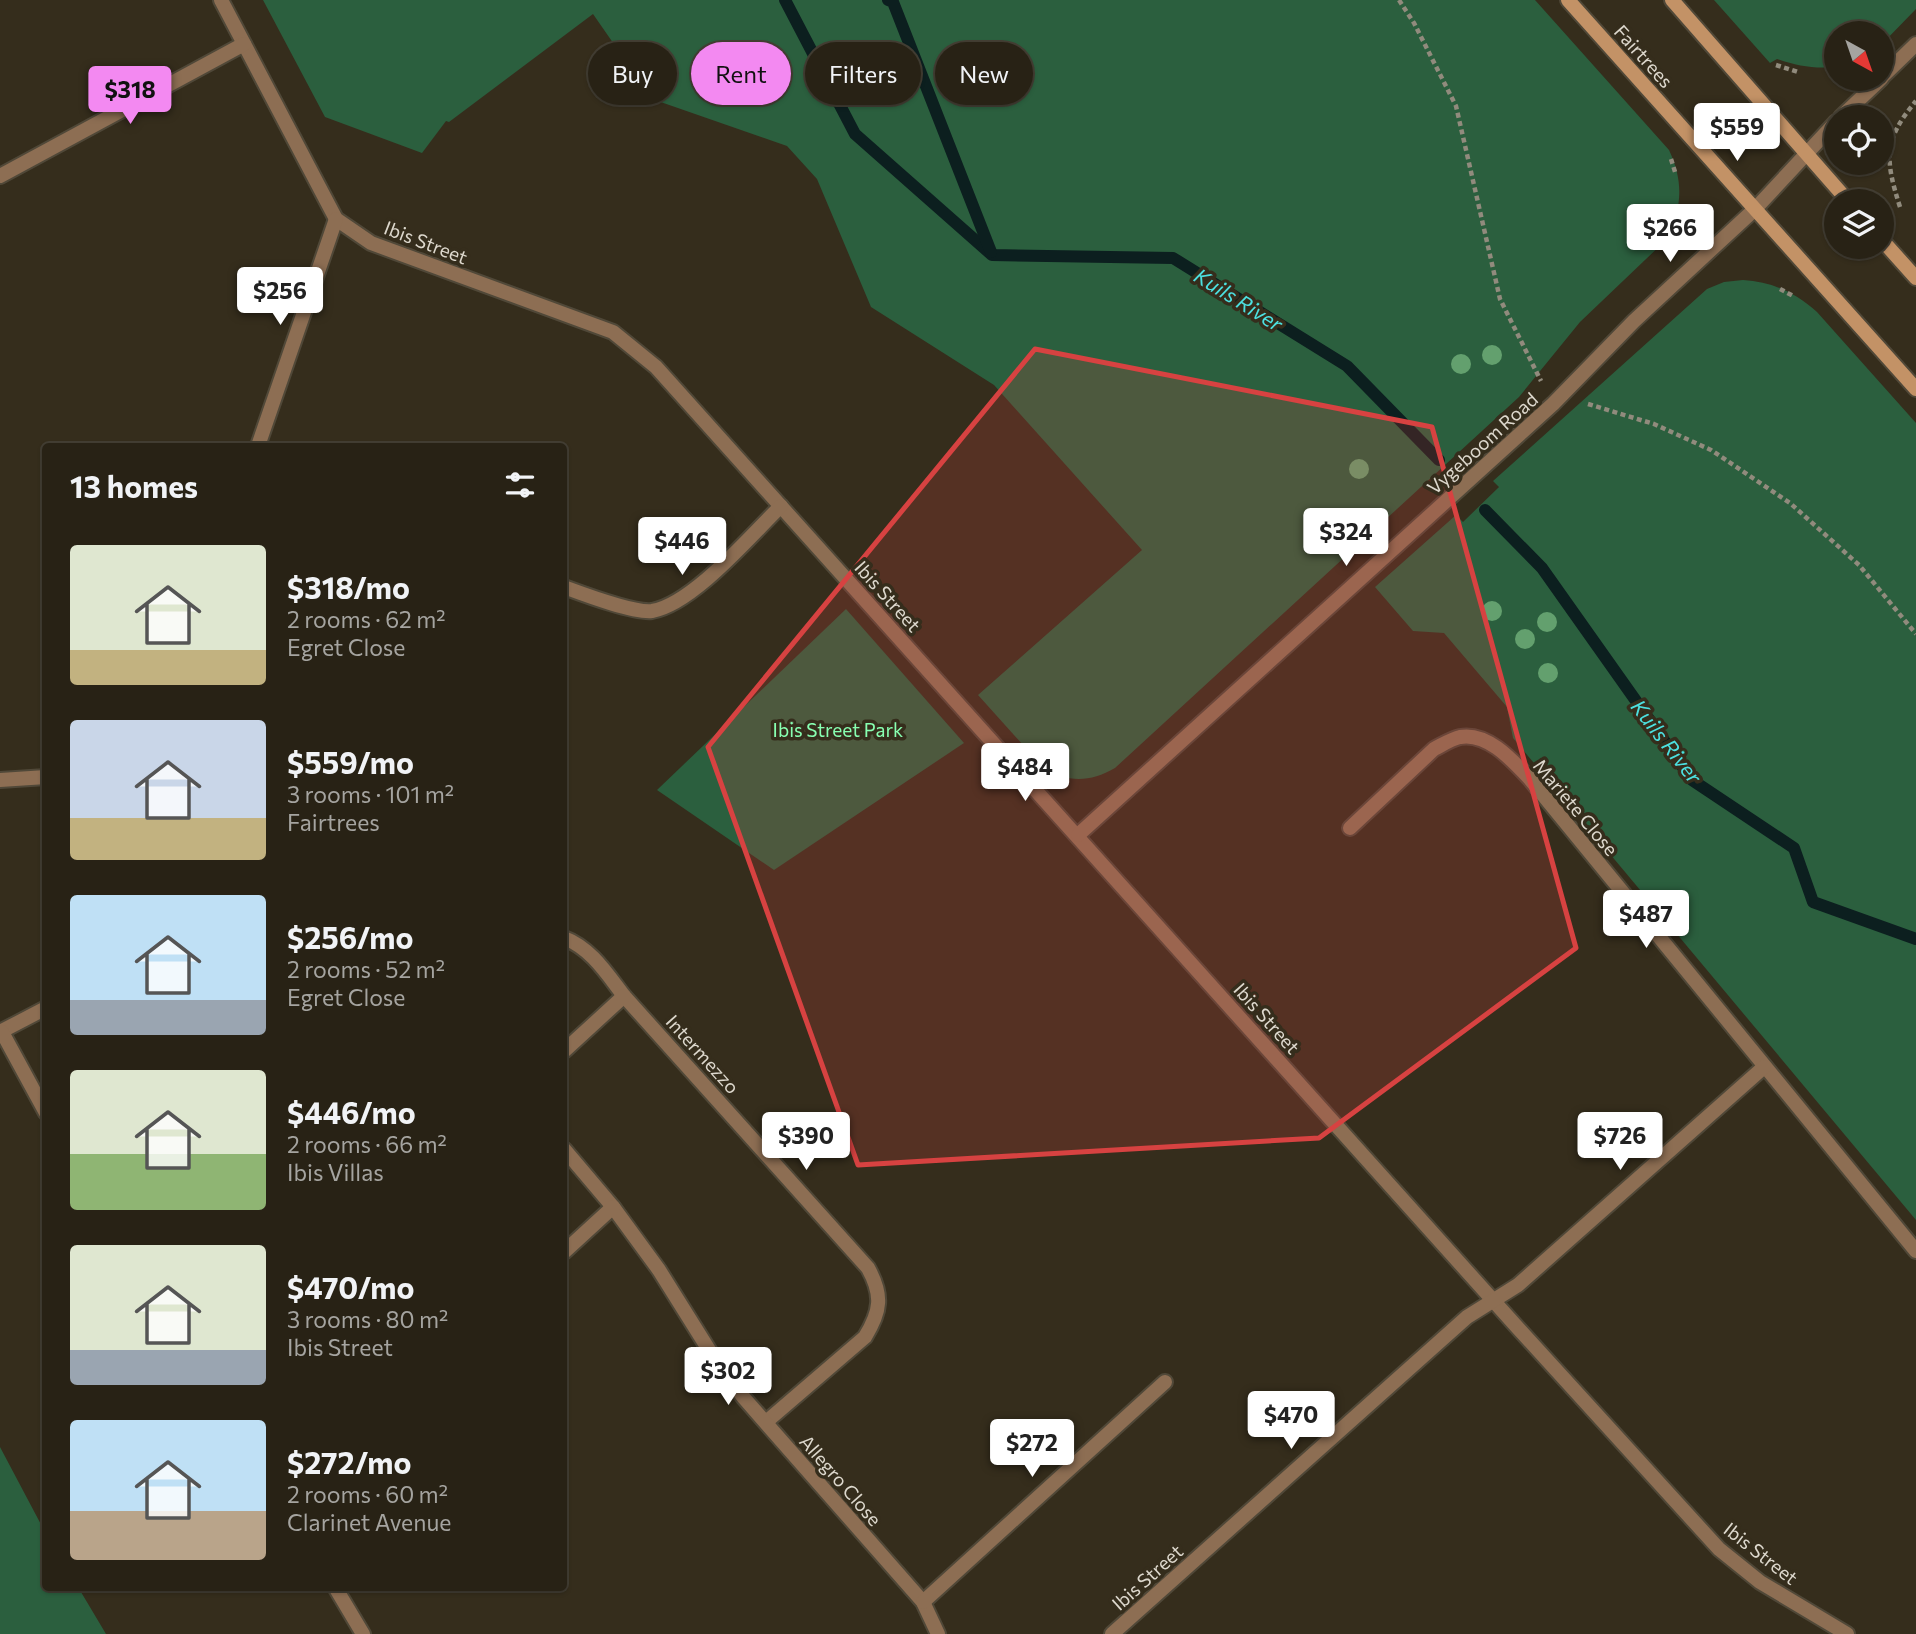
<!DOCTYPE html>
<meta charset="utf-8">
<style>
body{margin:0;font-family:Commissioner,sans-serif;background:#342f22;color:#f1f3f6;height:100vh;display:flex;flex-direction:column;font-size:26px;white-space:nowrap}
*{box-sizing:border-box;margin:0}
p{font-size:23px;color:#a5a4a0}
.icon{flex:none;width:38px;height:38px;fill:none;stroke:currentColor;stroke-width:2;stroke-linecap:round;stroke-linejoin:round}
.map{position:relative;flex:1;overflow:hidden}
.sheet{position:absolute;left:42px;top:443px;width:525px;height:1148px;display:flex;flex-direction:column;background:#282215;border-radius:7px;box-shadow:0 2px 5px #0004,0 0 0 2px #443f34}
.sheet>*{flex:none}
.guide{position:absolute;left:588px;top:42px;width:665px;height:63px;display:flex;gap:14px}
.needle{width:46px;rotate:140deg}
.tools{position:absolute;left:1824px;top:21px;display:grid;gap:14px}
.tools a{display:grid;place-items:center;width:70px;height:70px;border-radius:50%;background:#282215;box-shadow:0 2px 5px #0004,0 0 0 2px #443f34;font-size:35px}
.price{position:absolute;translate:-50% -60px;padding:0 16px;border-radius:7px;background:#fff;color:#222;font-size:23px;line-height:46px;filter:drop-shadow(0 2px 4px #0008)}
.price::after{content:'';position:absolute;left:50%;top:42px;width:21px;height:16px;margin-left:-10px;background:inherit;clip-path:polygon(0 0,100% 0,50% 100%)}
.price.on{background:#f389f1;color:#111}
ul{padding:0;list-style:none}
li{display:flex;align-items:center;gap:21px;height:175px;padding:0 28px}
li span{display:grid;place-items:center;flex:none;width:196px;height:140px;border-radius:7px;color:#555}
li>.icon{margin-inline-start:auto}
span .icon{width:84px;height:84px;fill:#fffc;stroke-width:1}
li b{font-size:30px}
h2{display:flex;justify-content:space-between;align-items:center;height:84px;padding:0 28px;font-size:30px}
.pill{padding:0 24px;border-radius:32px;background:#282215;box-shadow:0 2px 5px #0004,0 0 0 2px #443f34;font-size:24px;line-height:63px}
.pill.on{background:#f389f1;color:#111}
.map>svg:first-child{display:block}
.green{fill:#2b5f3e}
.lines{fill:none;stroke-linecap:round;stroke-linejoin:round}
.stream{stroke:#0c1f1f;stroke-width:12}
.minor-casing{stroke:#504838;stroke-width:18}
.tertiary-casing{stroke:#504838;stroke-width:18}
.secondary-casing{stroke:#504838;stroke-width:18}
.path{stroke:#918b7d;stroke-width:4.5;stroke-dasharray:5 3.5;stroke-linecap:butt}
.minor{stroke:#8d6e53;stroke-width:14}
.tertiary{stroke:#8d6e53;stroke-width:14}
.secondary{stroke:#c39266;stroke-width:14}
.tree{fill:#63a06e}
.marked{fill:#d74241;fill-opacity:0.2;stroke:#d74241;stroke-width:5;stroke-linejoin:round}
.labels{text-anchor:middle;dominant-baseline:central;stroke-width:7;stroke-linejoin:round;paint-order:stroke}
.street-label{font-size:19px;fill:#ddd8cd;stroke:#352d1c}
.park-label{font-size:19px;fill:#88ffb1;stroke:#352d1c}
.water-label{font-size:21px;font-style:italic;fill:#4ce0e0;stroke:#352d1c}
</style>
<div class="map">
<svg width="1916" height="1634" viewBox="0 0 1916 1634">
<rect width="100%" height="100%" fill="#352d1c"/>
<g class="green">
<path d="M263,0H1535L1669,150C1684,182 1682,208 1667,239L1580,322L1519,397L1115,768C1089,783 1066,783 1042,766L978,695L1142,550L994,385L871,307L817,179L787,146L652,99L593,14L449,122L446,121L422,153L325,117Z"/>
<path d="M1714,0H1916V9L1881,45V33H1836V67C1814,69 1797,66 1777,59L1770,63Z"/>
<path d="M1743,280C1773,282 1794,292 1817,312L1916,423V1220L1513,738L1507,707L1444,633L1413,631L1375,587L1456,515L1463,522L1499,487L1493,481L1707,289L1724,282Z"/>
<path d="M846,609L964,743L774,870L657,790Z"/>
<path d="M0,1447L45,1532L46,1587H78L106,1634H0Z"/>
</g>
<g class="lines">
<g class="stream">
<path d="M785,0L855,134L992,255L1173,258L1347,366L1439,460"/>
<path d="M888,0L893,2L991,252"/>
<path d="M1485,510L1542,568L1692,780L1794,848L1813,902L1916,939"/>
</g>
<defs>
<g id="minor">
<path d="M221,0L336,219L371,243L613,332L656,367L1517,1327L1719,1549L1760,1582L1847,1634"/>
<path d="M0,176L244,44"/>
<path d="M258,446L336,219"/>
<path d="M564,587C583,594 633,613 652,611C693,604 751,535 781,506"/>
<path d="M0,780L46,777"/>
<path d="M1350,828L1434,749C1442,745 1451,739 1460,737C1488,732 1513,761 1530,779L1916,1251"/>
<path d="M1078,835L1553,404L1634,321L1755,209"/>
<path d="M564,938C591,948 607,974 624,996L868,1268C883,1295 881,1311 865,1337L766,1422"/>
<path d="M0,1032L46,1008"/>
<path d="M2,1032L46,1113"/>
<path d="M564,1051L624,996"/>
<path d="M564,1149L613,1207L659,1270L714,1358L744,1398L923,1602L938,1634"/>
<path d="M564,1252L613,1207"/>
<path d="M335,1587L363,1634"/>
<path d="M923,1602L1165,1382"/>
<path d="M1112,1634L1467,1317L1518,1285L1764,1067"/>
</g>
<g id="tertiary">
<path d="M1881,78L1916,44"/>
<path d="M1841,117L1881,79"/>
<path d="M1755,209L1836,122"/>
</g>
<g id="secondary">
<path d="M1568,0L1916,389"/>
<path d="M1672,0L1848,201"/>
<path d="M1881,239L1916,278"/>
</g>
</defs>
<use href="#minor" class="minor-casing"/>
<use href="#tertiary" class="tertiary-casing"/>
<use href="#secondary" class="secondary-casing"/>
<g class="path">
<path d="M1399,0L1414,23L1456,106L1500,299L1541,381"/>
<path d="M1776,65L1798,72"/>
<path d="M1671,159L1676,175"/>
<path d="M1900,207C1885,160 1883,140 1916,101"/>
<path d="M1780,289L1795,297"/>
<path d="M1588,404L1654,424L1711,450L1790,503L1859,565L1916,634"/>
</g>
<use href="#minor" class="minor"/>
<use href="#tertiary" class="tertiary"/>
<use href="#secondary" class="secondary"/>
</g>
<g class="tree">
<circle cx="1492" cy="355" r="10"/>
<circle cx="1461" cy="364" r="10"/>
<circle cx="1359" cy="469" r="10"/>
<circle cx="1492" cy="611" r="10"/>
<circle cx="1547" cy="622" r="10"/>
<circle cx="1525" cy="639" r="10"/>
<circle cx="1548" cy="673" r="10"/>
</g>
<path class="marked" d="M1035,349L1432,427L1576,948L1319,1138L858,1165L708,747Z"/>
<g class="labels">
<g class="street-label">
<text transform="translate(1644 56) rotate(48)">Fairtrees</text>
<text transform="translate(426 242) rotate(21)">Ibis Street</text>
<text transform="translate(1482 443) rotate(-42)">Vygeboom Road</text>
<text transform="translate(888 596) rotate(48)">Ibis Street</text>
<text transform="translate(1576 807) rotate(50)">Mariete Close</text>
<text transform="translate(1267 1018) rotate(48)">Ibis Street</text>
<text transform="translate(703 1054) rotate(48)">Intermezzo</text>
<text transform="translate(841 1480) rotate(49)">Allegro Close</text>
<text transform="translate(1761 1553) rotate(38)">Ibis Street</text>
<text transform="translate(1147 1577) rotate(-42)">Ibis Street</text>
</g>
<g class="park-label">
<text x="838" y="729">Ibis Street Park</text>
</g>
<g class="water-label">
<text transform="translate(1239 299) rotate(32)">Kuils River</text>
<text transform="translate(1667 741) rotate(52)">Kuils River</text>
</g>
</g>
</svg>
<div class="tools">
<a><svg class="needle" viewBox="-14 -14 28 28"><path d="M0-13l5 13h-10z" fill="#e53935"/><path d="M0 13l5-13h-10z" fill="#a5a4a0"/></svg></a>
<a><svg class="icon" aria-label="locate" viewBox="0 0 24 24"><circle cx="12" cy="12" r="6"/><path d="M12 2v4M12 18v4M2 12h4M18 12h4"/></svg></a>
<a><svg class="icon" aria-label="layers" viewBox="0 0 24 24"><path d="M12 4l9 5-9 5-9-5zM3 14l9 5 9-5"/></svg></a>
</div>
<b class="price on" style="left:130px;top:126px">$318</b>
<b class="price" style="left:1737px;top:163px">$559</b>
<b class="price" style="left:1670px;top:264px">$266</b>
<b class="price" style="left:280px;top:327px">$256</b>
<b class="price" style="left:1346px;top:568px">$324</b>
<b class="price" style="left:682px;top:577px">$446</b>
<b class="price" style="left:1025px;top:803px">$484</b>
<b class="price" style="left:1646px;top:950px">$487</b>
<b class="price" style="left:806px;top:1172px">$390</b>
<b class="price" style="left:1620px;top:1172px">$726</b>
<b class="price" style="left:728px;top:1407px">$302</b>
<b class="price" style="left:1291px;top:1451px">$470</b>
<b class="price" style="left:1032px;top:1479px">$272</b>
<div class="guide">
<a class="pill">Buy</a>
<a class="pill on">Rent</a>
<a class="pill">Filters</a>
<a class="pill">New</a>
</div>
<section class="sheet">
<h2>13 homes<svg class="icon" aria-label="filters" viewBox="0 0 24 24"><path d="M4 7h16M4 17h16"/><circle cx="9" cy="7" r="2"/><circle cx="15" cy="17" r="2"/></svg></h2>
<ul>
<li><span style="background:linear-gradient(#dfe7d0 75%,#c2b280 0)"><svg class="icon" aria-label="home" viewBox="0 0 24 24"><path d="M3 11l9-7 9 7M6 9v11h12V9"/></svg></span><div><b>$318/mo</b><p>2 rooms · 62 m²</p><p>Egret Close</p></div></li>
<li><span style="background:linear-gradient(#c9d6e8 70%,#c2b280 0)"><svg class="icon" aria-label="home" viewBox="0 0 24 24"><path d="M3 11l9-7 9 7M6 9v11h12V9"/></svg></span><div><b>$559/mo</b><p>3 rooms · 101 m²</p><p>Fairtrees</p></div></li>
<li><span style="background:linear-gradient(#bfe0f5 75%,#9aa5b1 0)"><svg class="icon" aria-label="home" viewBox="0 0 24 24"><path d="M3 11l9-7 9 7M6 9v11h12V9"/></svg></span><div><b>$256/mo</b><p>2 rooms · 52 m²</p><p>Egret Close</p></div></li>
<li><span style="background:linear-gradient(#dfe7d0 60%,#8fb573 0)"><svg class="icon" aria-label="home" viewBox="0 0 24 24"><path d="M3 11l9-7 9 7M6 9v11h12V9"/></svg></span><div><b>$446/mo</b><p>2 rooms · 66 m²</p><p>Ibis Villas</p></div></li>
<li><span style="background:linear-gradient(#dfe7d0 75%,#9aa5b1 0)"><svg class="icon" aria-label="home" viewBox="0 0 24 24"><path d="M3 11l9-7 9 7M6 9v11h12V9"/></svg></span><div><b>$470/mo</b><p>3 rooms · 80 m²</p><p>Ibis Street</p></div></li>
<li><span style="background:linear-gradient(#bfe0f5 65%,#b9a48a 0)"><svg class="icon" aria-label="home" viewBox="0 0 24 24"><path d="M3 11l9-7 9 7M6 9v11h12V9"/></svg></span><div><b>$272/mo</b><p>2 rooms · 60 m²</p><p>Clarinet Avenue</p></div></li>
</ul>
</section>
</div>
